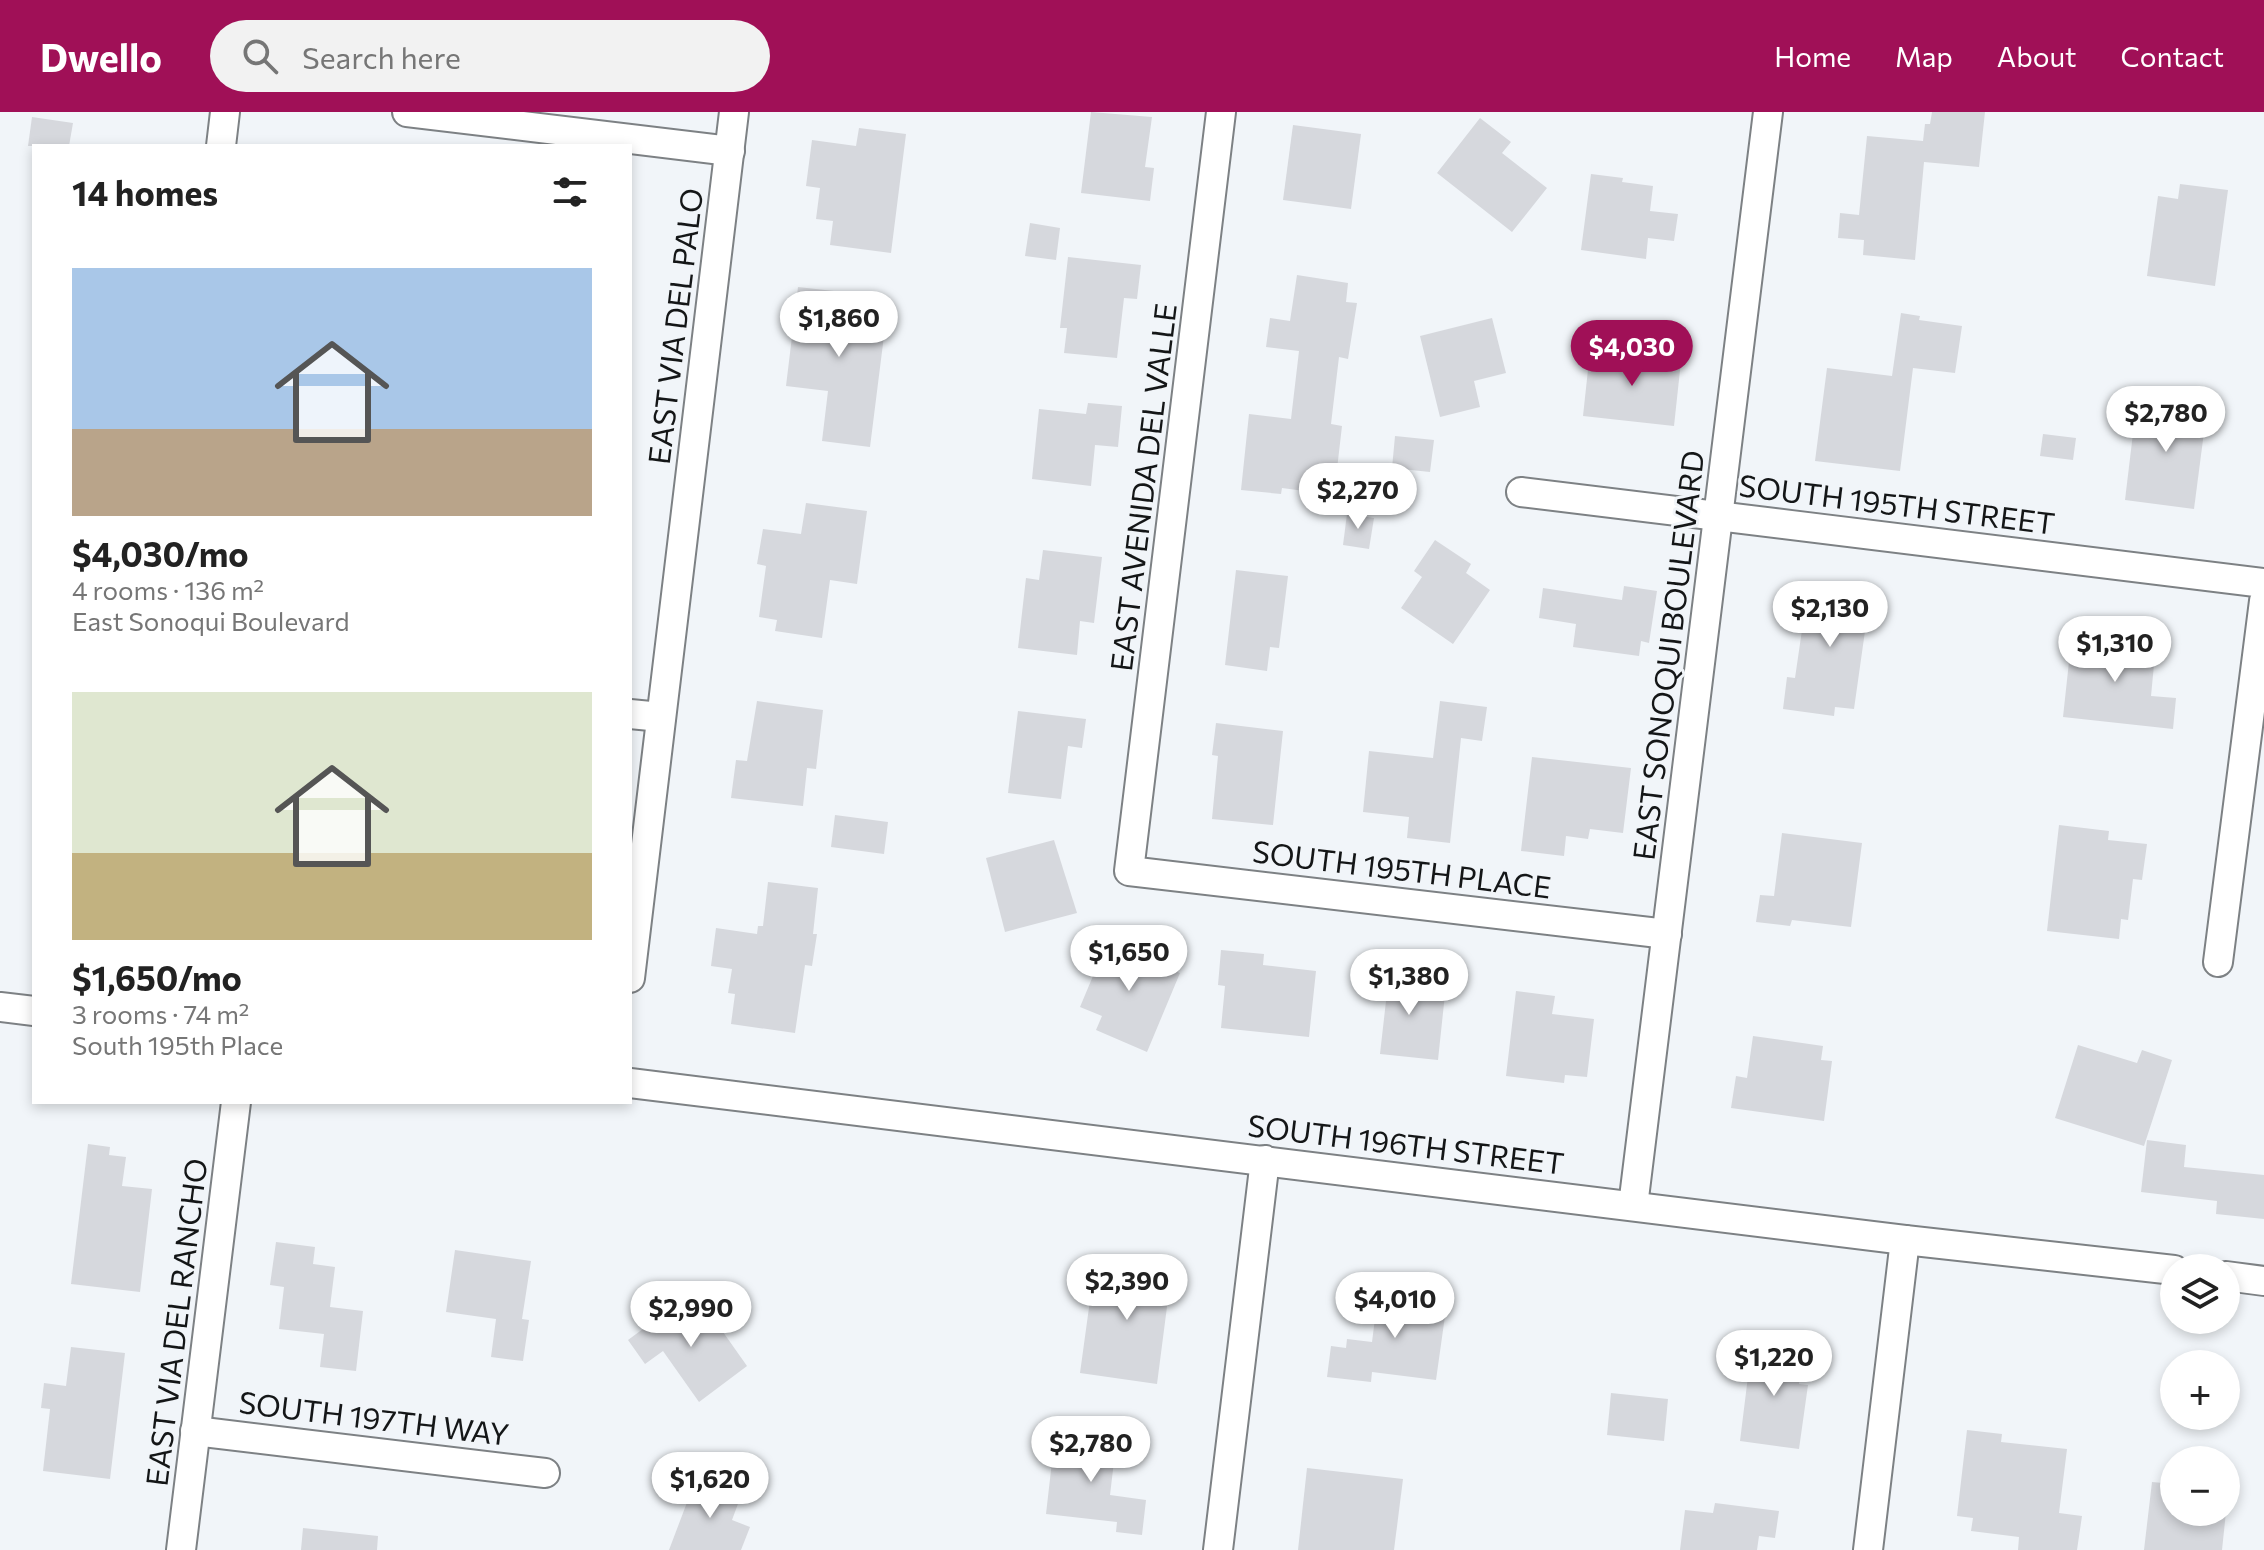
<!DOCTYPE html>
<meta charset="utf-8">
<style>
body{margin:0;font-family:Commissioner,sans-serif;background:#f2f2f2;color:#222;height:100vh;display:flex;flex-direction:column;font-size:30px;white-space:nowrap}
*{box-sizing:border-box;margin:0}
p{font-size:26px;color:#767676}
.icon{flex:none;width:44px;height:44px;fill:none;stroke:currentColor;stroke-width:2;stroke-linecap:round;stroke-linejoin:round}
.map{position:relative;flex:1;overflow:hidden}
.side{position:absolute;left:32px;top:32px;width:600px;height:960px;display:flex;flex-direction:column;background:#fff;border-radius:0px;box-shadow:0 4px 12px #0003}
.side>*{flex:none}
.tools{position:absolute;left:2160px;top:1142px;display:grid;gap:16px}
.tools a{display:grid;place-items:center;width:80px;height:80px;border-radius:50%;background:#fff;box-shadow:0 4px 12px #0003;font-size:40px}
.price{position:absolute;translate:-50% -68px;padding:0 18px;border-radius:28px;background:#fff;color:#222;font-size:26px;line-height:52px;filter:drop-shadow(0 2px 4px #0008)}
.price::after{content:'';position:absolute;left:50%;top:48px;width:24px;height:18px;margin-left:-12px;background:inherit;clip-path:polygon(0 0,100% 0,50% 100%)}
.price.selected{background:#a01057;color:#fff}
ul{padding:0;list-style:none}
li{display:grid;align-content:center;gap:16px;height:424px;padding:0 40px}
li span{display:grid;place-items:center;height:248px;border-radius:0px;color:#555}
li>.icon{margin-inline-start:auto}
span .icon{width:144px;height:144px;fill:#fffc;stroke-width:1}
li b{font-size:34px}
h2{display:flex;justify-content:space-between;align-items:center;height:96px;padding:0 40px;font-size:34px}
header{display:flex;align-items:center;gap:48px;box-sizing:border-box;height:112px;padding:0 40px;background:#a01057;color:#fff}
header strong{font-size:38px}
nav{display:flex;gap:44px;margin-inline-start:auto;font-size:28px}
.search{width:560px;height:72px;background:#f2f2f2;display:flex;align-items:center;gap:20px;box-sizing:border-box;padding:0 28px;border-radius:44px;color:#767676;font-size:30px}
.map>svg:first-child{display:block}
.building{fill:#d6d8dd}
.lines{fill:none;stroke-linecap:round;stroke-linejoin:round}
.minor-casing{stroke:#7d8184;stroke-width:32}
.minor{stroke:#fff;stroke-width:28}
.labels{text-anchor:middle;dominant-baseline:central;stroke-width:6;stroke-linejoin:round;paint-order:stroke}
.street-label{font-size:30px;fill:#141617;stroke:#f1f5f9}
</style>
<header>
<strong>Dwello</strong>
<div class="search"><svg class="icon" aria-label="search" viewBox="0 0 24 24"><circle cx="10" cy="10" r="6"/><path d="M15 15l6 6"/></svg>Search here</div>
<nav><a>Home</a><a>Map</a><a>About</a><a>Contact</a></nav>
</header>
<div class="map">
<svg width="2264" height="1438" viewBox="0 0 2264 1438">
<rect width="100%" height="100%" fill="#f1f5f9"/>
<g class="building">
<path d="M1091,0L1152,5L1145,55L1154,56L1150,89L1081,81Z"/>
<path d="M1932,0H1985L1979,55L1924,50L1915,148L1863,143L1864,128L1838,126L1840,101L1859,103L1867,24L1923,29L1925,12H1930Z"/>
<path d="M32,5L73,11L69,34H28Z"/>
<path d="M1480,6L1511,30L1502,41L1547,76L1512,120L1437,61Z"/>
<path d="M1293,13L1361,22L1351,97L1283,88Z"/>
<path d="M859,16L906,22L891,141L830,133L833,109L816,107L820,76L806,74L812,28L856,34Z"/>
<path d="M1591,62L1623,66L1622,70L1653,74L1650,99L1678,102L1674,129L1648,126L1646,147L1581,138Z"/>
<path d="M2180,72L2228,78L2215,174L2147,164L2158,84L2178,87Z"/>
<path d="M1030,111L1060,116L1056,148L1025,144Z"/>
<path d="M1068,145L1141,153L1137,187L1124,186L1117,246L1064,241L1067,216H1060Z"/>
<path d="M1297,163L1348,171L1346,190L1357,191L1348,247L1339,245L1331,312L1342,314L1334,383L1282,376L1281,382L1241,378L1249,302L1291,307L1299,239L1266,235L1270,206L1290,209Z"/>
<path d="M798,175L852,181L851,187L888,192L870,335L822,329L828,279L786,274Z"/>
<path d="M1901,201L1920,204L1919,208L1962,214L1955,261L1913,256L1900,359L1815,349L1827,256L1892,264Z"/>
<path d="M1492,206L1506,261L1474,269L1480,295L1440,305L1420,224Z"/>
<path d="M1590,239L1681,249L1674,314L1583,304Z"/>
<path d="M2137,288L2207,297L2194,397L2125,388Z"/>
<path d="M1088,291L1122,294L1118,335L1095,333L1091,374L1032,367L1039,297L1086,302Z"/>
<path d="M2043,322L2076,326L2073,348L2040,344Z"/>
<path d="M1395,324L1434,328L1430,360L1392,356Z"/>
<path d="M806,391L867,399L857,472L830,468L822,526L775,519L777,508L759,505L766,454L757,452L763,417L801,422Z"/>
<path d="M1347,402L1374,406L1369,437L1343,433Z"/>
<path d="M1435,428L1471,452L1466,461L1490,478L1453,532L1401,496L1422,465L1414,459Z"/>
<path d="M1043,438L1102,445L1094,511L1080,509L1077,543L1018,536L1026,466L1039,468Z"/>
<path d="M1236,458L1288,464L1279,536L1270,535L1267,559L1225,553Z"/>
<path d="M1809,470L1878,480L1874,513L1866,512L1854,597L1835,595L1834,604L1783,597L1787,565L1795,566Z"/>
<path d="M1624,474L1657,479L1649,531L1641,529L1639,544L1573,535L1576,512L1539,506L1543,476L1622,488Z"/>
<path d="M2072,522L2156,532L2151,584L2176,586L2173,617L2063,605Z"/>
<path d="M757,589L823,598L816,657L807,656L803,694L731,686L736,648L747,649Z"/>
<path d="M1440,589L1487,595L1482,629L1461,626L1450,731L1407,726L1409,705L1363,700L1369,639L1433,646Z"/>
<path d="M1018,599L1086,607L1082,636L1068,634L1061,687L1008,681Z"/>
<path d="M1216,611L1283,619L1273,713L1212,707L1218,644L1212,643Z"/>
<path d="M1532,645L1631,656L1623,721L1590,717L1588,727L1566,724L1564,744L1521,739Z"/>
<path d="M835,703L888,710L884,742L831,735Z"/>
<path d="M2059,713L2109,719L2108,728L2147,732L2142,768L2133,767L2128,808L2121,807L2119,827L2047,819Z"/>
<path d="M1782,721L1862,731L1851,815L1792,808L1790,814L1756,810L1760,783L1774,784Z"/>
<path d="M1054,728L1077,801L1005,820L986,746Z"/>
<path d="M768,770L818,776L813,822H817L812,854L805,853L795,921L731,912L735,882L728,881L732,857L711,854L716,816L757,822L758,814H763Z"/>
<path d="M1111,821L1152,839L1148,848L1180,861L1147,940L1096,918L1102,904L1080,895Z"/>
<path d="M1221,838L1264,842L1263,853L1316,859L1309,925L1221,916L1225,874L1218,873Z"/>
<path d="M1377,859L1419,863L1417,879L1445,882L1438,948L1380,942L1386,889L1374,888Z"/>
<path d="M1516,879L1555,884L1552,902L1594,907L1587,965L1565,963L1564,971L1506,964Z"/>
<path d="M1753,924L1823,934L1821,948L1832,949L1824,1009L1731,996L1736,964L1747,966Z"/>
<path d="M2078,933L2137,951L2142,938L2172,948L2144,1034L2055,1006Z"/>
<path d="M2147,1028L2186,1033L2184,1055L2264,1063V1107L2216,1102L2217,1089L2141,1080Z"/>
<path d="M88,1032L110,1035L109,1043L126,1045L122,1074L152,1077L140,1180L71,1172Z"/>
<path d="M276,1130L315,1135L313,1152L335,1155L330,1195L363,1199L356,1259L320,1255L324,1222L279,1217L284,1175L270,1173Z"/>
<path d="M455,1138L531,1149L522,1207L529,1208L523,1249L491,1245L496,1207L446,1200Z"/>
<path d="M1119,1148L1175,1156L1171,1187H1168L1157,1272L1080,1261L1094,1159L1117,1162Z"/>
<path d="M1379,1175L1439,1183L1437,1203L1445,1204L1436,1268L1372,1260L1371,1270L1327,1265L1331,1234L1346,1236L1347,1227L1372,1230Z"/>
<path d="M685,1186L702,1210L711,1203L747,1254L699,1290L663,1239L645,1252L628,1228Z"/>
<path d="M1752,1232L1803,1238L1799,1272L1808,1273L1799,1337L1740,1329Z"/>
<path d="M71,1235L125,1241L110,1367L43,1359L50,1297L41,1296L44,1271L66,1274Z"/>
<path d="M1611,1281L1668,1287L1664,1329L1607,1323Z"/>
<path d="M1072,1318L1117,1324L1110,1383L1146,1388L1142,1423L1116,1420L1117,1410L1046,1402L1054,1332L1070,1333Z"/>
<path d="M1967,1318L2002,1322L2001,1330L2067,1337L2059,1401L2082,1404L2077,1438H2018L2019,1425L1971,1419L1973,1406L1957,1404Z"/>
<path d="M1307,1356L1403,1367L1394,1438H1298Z"/>
<path d="M697,1364L742,1381L732,1408L750,1415L741,1438H669Z"/>
<path d="M2152,1370L2174,1372V1400H2226L2222,1438H2144Z"/>
<path d="M1715,1391L1779,1399L1775,1426L1759,1424L1757,1438H1680L1685,1398L1713,1401Z"/>
<path d="M303,1416L378,1424L377,1438H301Z"/>
</g>
<g class="lines">
<defs>
<g id="minor">
<path d="M407,0L730,39"/>
<path d="M1221,0L1129,759L1667,822"/>
<path d="M221,34L225,0"/>
<path d="M1521,380L2264,471"/>
<path d="M630,602L661,605"/>
<path d="M2218,850L2264,489"/>
<path d="M630,866L734,0"/>
<path d="M0,895L34,899"/>
<path d="M630,971L1905,1128L2174,1158"/>
<path d="M1633,1094L1768,0"/>
<path d="M2226,1164L2264,1169"/>
<path d="M195,1319L545,1361"/>
<path d="M181,1438L236,990"/>
<path d="M1218,1438L1265,1048"/>
<path d="M1868,1438L1905,1128"/>
</g>
</defs>
<use href="#minor" class="minor-casing"/>
<use href="#minor" class="minor"/>
</g>
<g class="labels">
<g class="street-label">
<text transform="translate(674 214) rotate(-83)">EAST VIA DEL PALO</text>
<text transform="translate(1142 375) rotate(-83)">EAST AVENIDA DEL VALLE</text>
<text transform="translate(1897 391) rotate(7)">SOUTH 195TH STREET</text>
<text transform="translate(1667 543) rotate(-83)">EAST SONOQUI BOULEVARD</text>
<text transform="translate(1402 756) rotate(7)">SOUTH 195TH PLACE</text>
<text transform="translate(1406 1031) rotate(7)">SOUTH 196TH STREET</text>
<text transform="translate(175 1210) rotate(-83)">EAST VIA DEL RANCHO</text>
<text transform="translate(374 1305) rotate(7)">SOUTH 197TH WAY</text>
</g>
</g>
</svg>
<div class="tools">
<a><svg class="icon" aria-label="layers" viewBox="0 0 24 24"><path d="M12 4l9 5-9 5-9-5zM3 14l9 5 9-5"/></svg></a>
<a>+</a>
<a>−</a>
</div>
<b class="price" style="left:839px;top:247px">$1,860</b>
<b class="price selected" style="left:1632px;top:276px">$4,030</b>
<b class="price" style="left:2166px;top:342px">$2,780</b>
<b class="price" style="left:1358px;top:419px">$2,270</b>
<b class="price" style="left:1830px;top:537px">$2,130</b>
<b class="price" style="left:2115px;top:572px">$1,310</b>
<b class="price" style="left:1129px;top:881px">$1,650</b>
<b class="price" style="left:1409px;top:905px">$1,380</b>
<b class="price" style="left:1127px;top:1210px">$2,390</b>
<b class="price" style="left:1395px;top:1228px">$4,010</b>
<b class="price" style="left:691px;top:1237px">$2,990</b>
<b class="price" style="left:1774px;top:1286px">$1,220</b>
<b class="price" style="left:1091px;top:1372px">$2,780</b>
<b class="price" style="left:710px;top:1408px">$1,620</b>
<section class="side">
<h2>14 homes<svg class="icon" aria-label="filters" viewBox="0 0 24 24"><path d="M4 7h16M4 17h16"/><circle cx="9" cy="7" r="2"/><circle cx="15" cy="17" r="2"/></svg></h2>
<ul>
<li><span style="background:linear-gradient(#a9c7e8 65%,#b9a48a 0)"><svg class="icon" aria-label="home" viewBox="0 0 24 24"><path d="M3 11l9-7 9 7M6 9v11h12V9"/></svg></span><div><b>$4,030/mo</b><p>4 rooms · 136 m²</p><p>East Sonoqui Boulevard</p></div></li>
<li><span style="background:linear-gradient(#dfe7d0 65%,#c2b280 0)"><svg class="icon" aria-label="home" viewBox="0 0 24 24"><path d="M3 11l9-7 9 7M6 9v11h12V9"/></svg></span><div><b>$1,650/mo</b><p>3 rooms · 74 m²</p><p>South 195th Place</p></div></li>
</ul>
</section>
</div>
